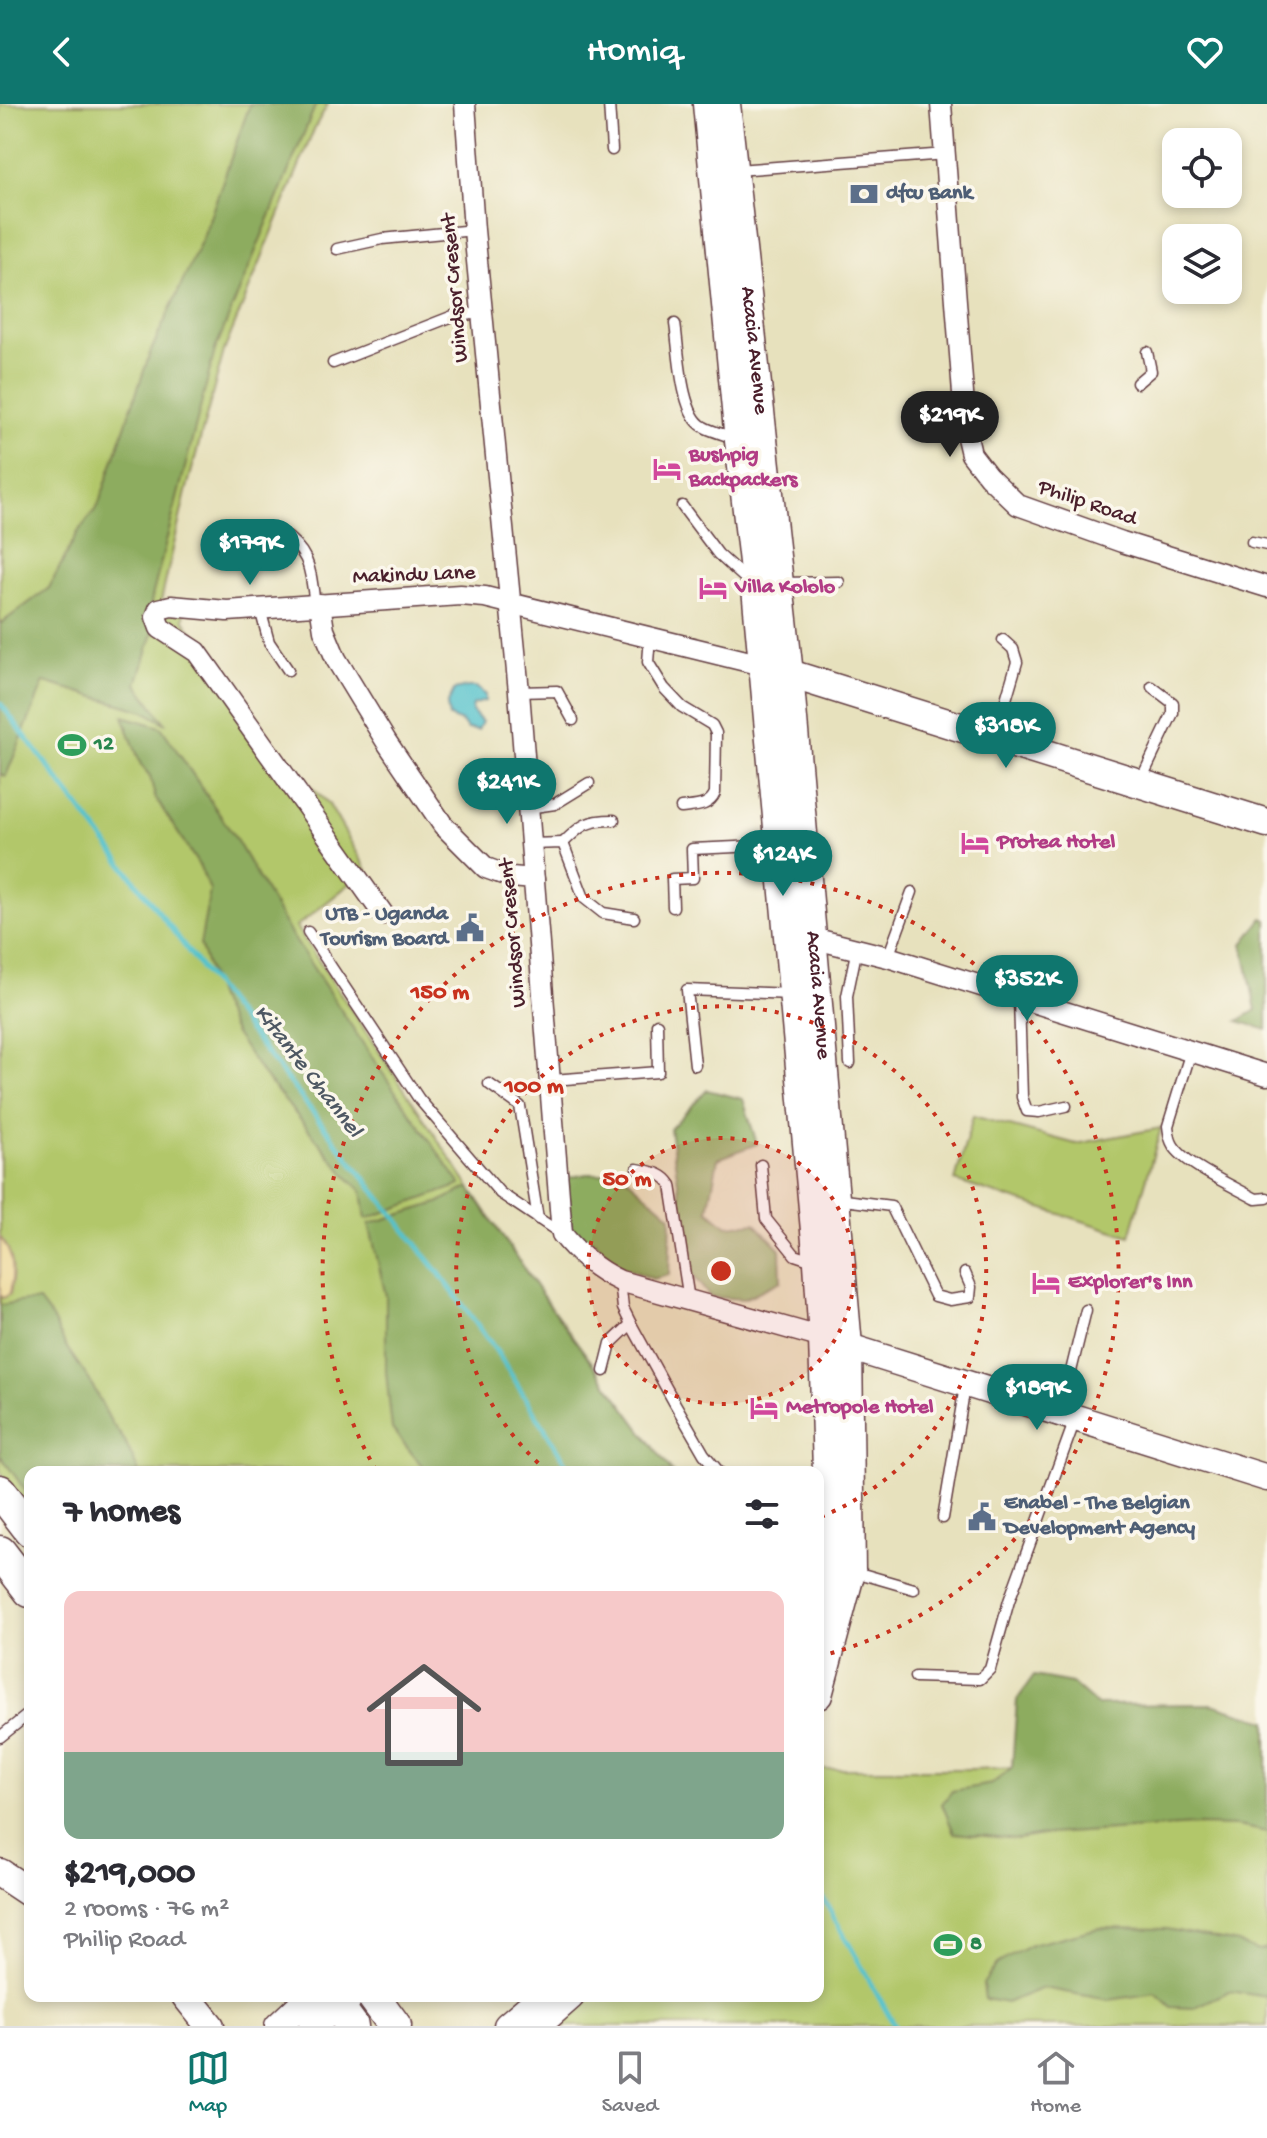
<!DOCTYPE html>
<meta charset="utf-8">
<style>
body{margin:0;font-family:"Gochi Hand",sans-serif;background:#f2f2f3;color:#2b2b33;height:100vh;display:flex;flex-direction:column;font-size:30px;white-space:nowrap}
*{box-sizing:border-box;margin:0}
p{font-size:26px;color:#7c7c81}
.icon{flex:none;width:44px;height:44px;fill:none;stroke:currentColor;stroke-width:2;stroke-linecap:round;stroke-linejoin:round}
.map{position:relative;flex:1;overflow:hidden}
.sheet{position:absolute;left:24px;top:1362px;width:800px;height:536px;display:flex;flex-direction:column;background:#fff;border-radius:16px;box-shadow:0 4px 12px #0003}
.sheet>*{flex:none}
.buttons{position:absolute;left:1162px;top:24px;display:grid;gap:16px}
.buttons a{display:grid;place-items:center;width:80px;height:80px;border-radius:16px;background:#fff;box-shadow:0 4px 12px #0003;font-size:40px}
.price{position:absolute;translate:-50% -68px;padding:0 18px;border-radius:28px;background:#0f766e;color:#fff;font-size:26px;line-height:52px;filter:drop-shadow(0 2px 4px #0008)}
.price::after{content:'';position:absolute;left:50%;top:48px;width:24px;height:18px;margin-left:-12px;background:inherit;clip-path:polygon(0 0,100% 0,50% 100%)}
.price.selected{background:#222;color:#fff}
ul{padding:0;list-style:none}
li{display:grid;align-content:center;gap:16px;height:424px;padding:0 40px}
li+li{border-top:2px solid #e1e1e2}
li span{display:grid;place-items:center;height:248px;border-radius:16px;color:#555}
li>.icon{margin-inline-start:auto}
span .icon{width:144px;height:144px;fill:#fffc;stroke-width:1}
li b{font-size:34px}
h2{display:flex;justify-content:space-between;align-items:center;height:96px;padding:0 40px;font-size:34px}
header{display:flex;justify-content:space-between;align-items:center;height:104px;padding:0 40px;background:#0f766e;color:#fff;font-size:36px;font-weight:600}
.menu{display:flex;justify-content:space-around;align-items:center;height:112px;border-top:2px solid #e1e1e2;background:#fff;font-size:22px;color:#7c7c81}
.menu a{display:grid;justify-items:center;gap:4px}
.menu .selected{color:#0f766e}
.map>svg:first-child{display:block}
.green{fill:#b2c76b;stroke:#7e734b;stroke-width:2}
.forest{fill:#8dac5f;stroke:#6c6645;stroke-width:2}
.sand{fill:#eeda9e;stroke:#9c7c64;stroke-width:2}
.water{fill:#55c2cc;stroke:#50707c;stroke-width:2}
.lines{fill:none;stroke-linecap:round;stroke-linejoin:round}
.stream{stroke:#55c2cc;stroke-width:5}
.service-casing{stroke:#623c41;stroke-width:13}
.minor-casing{stroke:#623c41;stroke-width:23}
.tertiary-casing{stroke:#623c41;stroke-width:29}
.secondary-casing{stroke:#623c41;stroke-width:31}
.primary-casing{stroke:#623c41;stroke-width:35}
.service{stroke:#fff;stroke-width:10}
.minor{stroke:#fff;stroke-width:20}
.tertiary{stroke:#fff;stroke-width:26}
.secondary{stroke:#fff;stroke-width:28}
.primary{stroke:#fff;stroke-width:32}
.ring{fill:none;stroke:#c8321e;stroke-width:4;stroke-dasharray:4 8}
.labels{text-anchor:middle;dominant-baseline:central;stroke-width:7;stroke-linejoin:round;paint-order:stroke}
.service-label{font-size:22px;font-weight:bold;fill:#4e5e75;stroke:#fbf7ec;text-anchor:start}
.street-label{font-size:22px;fill:#4a1f2b;stroke:#fbf7ec}
.hotel-label{font-size:22px;font-weight:bold;fill:#b23c85;stroke:#fbf7ec;text-anchor:start}
.leisure-label{font-size:22px;font-weight:bold;fill:#27864d;stroke:#fbf7ec;text-anchor:start}
.water-label{font-size:24px;font-style:italic;fill:#4e5863;stroke:#fbf7ec}
.centre{fill:#c8321e;stroke:#fbf7ec;stroke-width:4}
.ring-label{font-size:24px;text-anchor:middle;font-weight:bold;fill:#c8321e;stroke:#fbf7ec;stroke-width:7;stroke-linejoin:round;paint-order:stroke}
</style>
<header><svg class="icon" aria-label="back" viewBox="0 0 24 24"><path d="M15 5l-7 7 7 7"/></svg>Homiq<svg class="icon" aria-label="heart" viewBox="0 0 24 24"><path d="M12 20l-8-8c-3-5 5-10 8-4 3-6 11-1 8 4z"/></svg></header>
<div class="map">
<svg width="1267" height="1922" viewBox="0 0 1267 1922">
<rect width="100%" height="100%" fill="#fbf7ec"/>
<filter id="ink" filterUnits="userSpaceOnUse"><feTurbulence type="fractalNoise" baseFrequency=".0125" numOctaves="2"/><feDisplacementMap in="SourceGraphic" scale="16" xChannelSelector="R" yChannelSelector="G"/><feConvolveMatrix kernelMatrix="1 2 1 2 8 2 1 2 1" color-interpolation-filters="sRGB"/></filter>
<filter id="wash" filterUnits="userSpaceOnUse"><feTurbulence type="fractalNoise" baseFrequency=".006" numOctaves="4" result="noise"/><feDisplacementMap in="SourceGraphic" scale="32" xChannelSelector="R" yChannelSelector="G"/><feGaussianBlur stdDeviation="1.8" result="paint"/><feColorMatrix in="noise" values="0 0 0 0 0 0 0 0 0 0 0 0 0 0 0 0 0 1.4 0 .05"/><feComposite in="paint" operator="in"/></filter>
<g filter="url(#wash)">
<rect width="100%" height="100%" fill="#e7e1bd"/>
<g class="green">
<path d="M0,0H328L315,23L224,247L186,388L160,502L185,501L184,516L282,656L328,699L367,766L296,823L539,1187L672,1368H30V1410L0,1367Z"/>
<path d="M973,1012L1076,1040L1161,1024L1130,1132L955,1077Z"/>
<path d="M1251,1653L1267,1661V1922H558L591,1892H818V1665H973Z"/>
</g>
<g class="forest">
<path d="M250,0H316L215,246L153,489L150,504L157,516L137,580L166,620L144,607L44,578L6,672L0,670V520L49,484L78,428L98,402L150,249L203,133Z"/>
<path d="M123,612L161,623L234,732L289,827L379,964L461,1081L366,1115L362,1087L350,1076L261,968L235,930L220,900L200,841L210,786L200,763L155,693L150,672L141,661Z"/>
<path d="M1263,814L1267,816V926L1238,917L1256,906L1243,840Z"/>
<path d="M707,986L743,995L757,1040L718,1055L708,1106L727,1122L755,1119L780,1145L781,1177L744,1195L710,1193L692,1170L670,1025Z"/>
<path d="M587,1070H623L671,1112L669,1171L653,1175L619,1162L594,1137L574,1133L561,1075Z"/>
<path d="M469,1083L539,1187L672,1368H427L392,1325L386,1268V1192L369,1120L438,1099Z"/>
<path d="M25,1197H39L52,1214L65,1241L90,1277L111,1318L125,1337L139,1368H30V1393L0,1351V1201Z"/>
<path d="M1034,1572L1072,1579L1097,1601L1212,1600L1267,1617V1728L1238,1722L1196,1721L1049,1730L1018,1735L954,1729L942,1700L952,1687L992,1680L1012,1663L1017,1596Z"/>
<path d="M1099,1824L1167,1825L1238,1839L1258,1847L1267,1845V1893L1230,1887L1193,1904L1171,1903L1156,1889L1109,1896L1043,1884L1006,1899L985,1895L983,1880L997,1860L1031,1841Z"/>
</g>
<path class="sand" d="M0,1133C15,1151 14,1168 10,1190L3,1194L0,1191Z"/>
<path class="water" d="M467,583H476L485,591V597L472,601V607L482,618L478,626L467,625L462,618L449,613L447,601L454,586Z"/>
<g class="lines">
<g class="stream">
<path d="M0,599L249,927L439,1169L495,1245L572,1368"/>
<path d="M818,1785L895,1922"/>
</g>
</g>
</g>
<g filter="url(#ink)">
<g class="lines">
<defs>
<g id="service">
<path d="M609,0L612,46"/>
<path d="M737,66L946,50"/>
<path d="M337,145L382,135L474,126"/>
<path d="M675,220C679,244 680,311 704,323C713,328 724,330 734,334"/>
<path d="M333,259L453,212L483,209"/>
<path d="M1137,279L1151,267L1147,248"/>
<path d="M682,402L718,450L749,478"/>
<path d="M279,427C311,448 310,465 315,501"/>
<path d="M1252,438L1267,441"/>
<path d="M782,479L839,478"/>
<path d="M260,505L269,538L288,566"/>
<path d="M650,533L648,558L664,584L682,603L712,621L716,629L715,689C709,703 696,702 681,704"/>
<path d="M519,588L557,587L573,616"/>
<path d="M995,633L1017,558L1013,545L1003,536"/>
<path d="M1140,678L1173,609V599L1152,583"/>
<path d="M527,704L555,700L589,679"/>
<path d="M563,739C581,721 587,716 614,716"/>
<path d="M530,740L563,739L584,794L603,809L634,814"/>
<path d="M673,803L672,775L693,774L692,745L758,742L779,747"/>
<path d="M308,828L419,995L500,1089L560,1129"/>
<path d="M888,853L912,788"/>
<path d="M1019,894L1022,993L1027,1007L1039,1008L1066,1002"/>
<path d="M1191,947L1168,1022C1169,1028 1169,1035 1173,1041C1185,1061 1235,1083 1256,1095L1267,1094"/>
<path d="M850,959L847,892L857,844"/>
<path d="M695,961L687,886L792,890"/>
<path d="M552,976L658,968L657,920"/>
<path d="M489,980L520,1002L538,1115"/>
<path d="M761,1061L766,1115L795,1151L816,1158"/>
<path d="M637,1065C651,1068 663,1068 671,1081L689,1196"/>
<path d="M836,1095L891,1102L935,1192L950,1196L970,1193L971,1183L965,1169"/>
<path d="M620,1177L623,1204L631,1220L674,1298L704,1350L719,1368"/>
<path d="M604,1267L611,1239L631,1220"/>
<path d="M1061,1308L1086,1206"/>
<path d="M943,1414L965,1282"/>
<path d="M852,1467L914,1485"/>
<path d="M915,1573L980,1575L990,1565L1009,1497L1075,1316"/>
<path d="M0,1633L30,1609"/>
</g>
<g id="minor">
<path d="M465,0L474,126L519,588L562,1130C579,1151 595,1165 620,1177L823,1234"/>
<path d="M941,0L966,329L971,350L988,372L1018,401L1122,438L1267,483"/>
<path d="M320,500L324,526L336,555L386,637L443,721L486,764L511,773L534,775"/>
<path d="M383,810L197,548L160,524L156,513L159,505L171,502L227,507L460,491L485,493L762,561"/>
<path d="M800,835L812,834L888,853L1267,971"/>
</g>
<g id="tertiary">
<path d="M830,1237L1267,1374"/>
<path d="M278,1922L310,1892"/>
<path d="M312,1922L352,1892"/>
</g>
<g id="secondary">
<path d="M707,0L739,337L756,484L818,1159L823,1234L830,1468L818,1519"/>
<path id="s1" d="M726,0L789,570L848,1242L851,1467L818,1591"/>
<path d="M774,565L1267,719"/>
<path d="M0,1769L30,1789"/>
<path d="M186,1892L210,1922"/>
<path d="M508,1922L543,1892"/>
<path d="M536,1922L570,1892"/>
</g>
<g id="primary">
<path d="M0,1387L30,1426"/>
<path d="M0,1448L30,1487"/>
<path d="M330,1892L352,1922"/>
<path d="M373,1892L395,1922"/>
</g>
</defs>
<use href="#service" class="service-casing"/>
<use href="#minor" class="minor-casing"/>
<use href="#tertiary" class="tertiary-casing"/>
<use href="#secondary" class="secondary-casing"/>
<use href="#primary" class="primary-casing"/>
<use href="#service" class="service"/>
<use href="#minor" class="minor"/>
<use href="#tertiary" class="tertiary"/>
<use href="#secondary" class="secondary"/>
<use href="#primary" class="primary"/>
</g>
</g>
<circle cx="721" cy="1167" r="133" fill="#c8321e" fill-opacity=".12"/>
<g class="ring">
<circle cx="721" cy="1167" r="133"/>
<path d="M547 1367A265 265 0 1 1 818 1414"/>
<path d="M376 1366A398 398 0 1 1 821 1552"/>
</g>
<defs>
<symbol id="bank-bare" viewBox="-9 -9 18 18"><path d="M-6-4H6V4H-6ZM0-2.3a2.3 2.3 0 1 0 0 4.6a2.3 2.3 0 1 0 0-4.6Z" fill="#5c6f8a" stroke="#fbf7ec" stroke-width="2.5" paint-order="stroke"/></symbol>
<symbol id="hotel-bare" viewBox="-9 -9 18 18"><path d="M-6-4.5h1.5V1H6V5H4.5V3h-9V5H-6ZM-4 0a1.8 1.8 0 1 1 3.6 0ZM.5 0V-2.5h3Q6-2.5 6 0Z" fill="#d1479c" stroke="#fbf7ec" stroke-width="2.5" paint-order="stroke"/></symbol>
<symbol id="stadium-bare" viewBox="-9 -9 18 18"><path d="M0-5a6.5 5 0 1 0 0 10a6.5 5 0 1 0 0-10ZM-3.5-1.8h7v3.6h-7Z" fill="#2e9e5b" stroke="#fbf7ec" stroke-width="2.5" paint-order="stroke"/></symbol>
<symbol id="civic-bare" viewBox="-9 -9 18 18"><path d="M-.6-6.5H3V-4.5H.6V-3L4-1V1h2V6H-6V1h2V-1L-.6-3ZM-1.2 2.5V6h2.4V2.5Z" fill="#5c6f8a" stroke="#fbf7ec" stroke-width="2.5" paint-order="stroke"/></symbol>
</defs>
<g fill-rule="evenodd">
<use href="#bank-bare" x="844" y="70" width="40" height="40"/>
<use href="#hotel-bare" x="647" y="345" width="40" height="40"/>
<use href="#hotel-bare" x="693" y="464" width="40" height="40"/>
<use href="#stadium-bare" x="52" y="621" width="40" height="40"/>
<use href="#hotel-bare" x="955" y="719" width="40" height="40"/>
<use href="#civic-bare" x="450" y="804" width="40" height="40"/>
<use href="#hotel-bare" x="1026" y="1159" width="40" height="40"/>
<use href="#hotel-bare" x="744" y="1284" width="40" height="40"/>
<use href="#civic-bare" x="962" y="1393" width="40" height="40"/>
<use href="#stadium-bare" x="928" y="1821" width="40" height="40"/>
</g>
<g class="labels">
<g class="service-label">
<text x="886" y="90">dfcu Bank</text>
<text x="448" y="811" text-anchor="end">UTB - Uganda<tspan x="448" dy="25">Tourism Board</tspan></text>
<text x="1004" y="1400">Enabel - The Belgian<tspan x="1004" dy="25">Development Agency</tspan></text>
</g>
<g class="street-label">
<text transform="translate(456 184) rotate(-95)">Windsor Cresent</text>
<text stroke="none"><textPath href="#s1" startOffset="248">Acacia Avenue</textPath></text>
<text transform="translate(1087 400) rotate(19)">Philip Road</text>
<text transform="translate(414 472) rotate(-2)">Makindu Lane</text>
<text transform="translate(514 829) rotate(-95)">Windsor Cresent</text>
<text stroke="none"><textPath href="#s1" startOffset="896">Acacia Avenue</textPath></text>
</g>
<g class="hotel-label">
<text x="689" y="352">Bushpig<tspan x="689" dy="25">Backpackers</tspan></text>
<text x="735" y="484">Villa Kololo</text>
<text x="997" y="739">Protea Hotel</text>
<text x="1068" y="1179">Explorer's Inn</text>
<text x="786" y="1304">Metropole Hotel</text>
</g>
<g class="leisure-label">
<text x="94" y="641">12</text>
<text x="970" y="1841">8</text>
</g>
<g class="water-label">
<text transform="translate(307 968) rotate(52)">Kitante Channel</text>
</g>
</g>
<circle cx="721" cy="1167" r="12" class="centre"/>
<g class="ring-label">
<text x="440" y="894">150 m</text>
<text x="534" y="988">100 m</text>
<text x="627" y="1081">50 m</text>
</g>
</svg>
<div class="buttons">
<a><svg class="icon" aria-label="locate" viewBox="0 0 24 24"><circle cx="12" cy="12" r="6"/><path d="M12 2v4M12 18v4M2 12h4M18 12h4"/></svg></a>
<a><svg class="icon" aria-label="layers" viewBox="0 0 24 24"><path d="M12 4l9 5-9 5-9-5zM3 14l9 5 9-5"/></svg></a>
</div>
<b class="price selected" style="left:950px;top:355px">$219K</b>
<b class="price" style="left:250px;top:483px">$179K</b>
<b class="price" style="left:1006px;top:666px">$318K</b>
<b class="price" style="left:507px;top:722px">$241K</b>
<b class="price" style="left:783px;top:794px">$124K</b>
<b class="price" style="left:1027px;top:919px">$352K</b>
<b class="price" style="left:1037px;top:1328px">$189K</b>
<section class="sheet">
<h2>7 homes<svg class="icon" aria-label="filters" viewBox="0 0 24 24"><path d="M4 7h16M4 17h16"/><circle cx="9" cy="7" r="2"/><circle cx="15" cy="17" r="2"/></svg></h2>
<ul>
<li><span style="background:linear-gradient(#f6c9c9 65%,#7fa58c 0)"><svg class="icon" aria-label="home" viewBox="0 0 24 24"><path d="M3 11l9-7 9 7M6 9v11h12V9"/></svg></span><div><b>$219,000</b><p>2 rooms · 76 m²</p><p>Philip Road</p></div></li>
</ul>
</section>
</div>
<nav class="menu">
<a class="selected"><svg class="icon" aria-label="map" viewBox="0 0 24 24"><path d="M3 6l6-2 6 2 6-2v14l-6 2-6-2-6 2zM9 4v14M15 6v14"/></svg>Map</a>
<a><svg class="icon" aria-label="saved" viewBox="0 0 24 24"><path d="M7 4h10v16l-5-4-5 4z"/></svg>Saved</a>
<a><svg class="icon" aria-label="home" viewBox="0 0 24 24"><path d="M3 11l9-7 9 7M6 9v11h12V9"/></svg>Home</a>
</nav>
